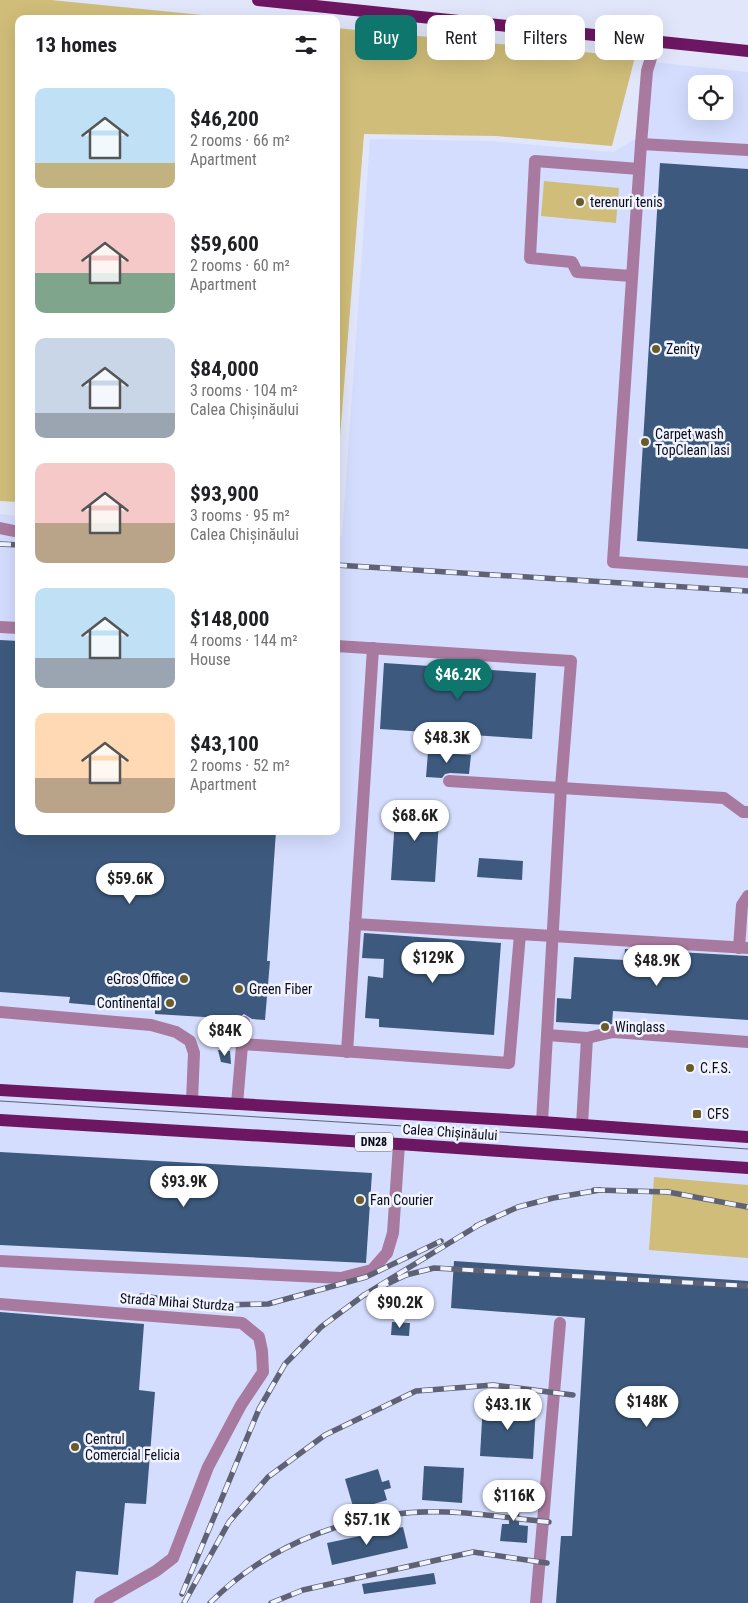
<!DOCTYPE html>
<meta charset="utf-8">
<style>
body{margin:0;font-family:"Roboto Condensed",sans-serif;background:#f6f6f6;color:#202124;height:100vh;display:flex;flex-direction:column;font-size:19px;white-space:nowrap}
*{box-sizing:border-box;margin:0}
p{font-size:16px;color:#757577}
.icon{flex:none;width:28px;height:28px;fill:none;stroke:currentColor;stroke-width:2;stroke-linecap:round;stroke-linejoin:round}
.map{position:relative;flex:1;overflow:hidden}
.panel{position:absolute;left:15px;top:15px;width:325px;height:820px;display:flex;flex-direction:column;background:#fff;border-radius:10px;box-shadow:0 5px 20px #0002}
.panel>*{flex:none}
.banner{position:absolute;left:355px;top:15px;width:318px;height:45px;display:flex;gap:10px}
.tools{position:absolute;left:688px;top:75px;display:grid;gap:10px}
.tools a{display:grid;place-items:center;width:45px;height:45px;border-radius:10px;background:#fff;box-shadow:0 5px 20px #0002;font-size:25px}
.price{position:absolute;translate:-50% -42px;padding:0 11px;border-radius:18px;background:#fff;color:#222;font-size:16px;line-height:32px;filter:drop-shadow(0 1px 2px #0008)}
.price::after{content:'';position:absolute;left:50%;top:30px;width:15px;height:11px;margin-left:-8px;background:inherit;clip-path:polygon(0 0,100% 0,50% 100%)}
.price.on{background:#0f766e;color:#fff}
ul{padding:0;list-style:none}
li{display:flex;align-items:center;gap:15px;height:125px;padding:0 20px}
li span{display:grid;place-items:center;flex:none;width:140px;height:100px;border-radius:10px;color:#555}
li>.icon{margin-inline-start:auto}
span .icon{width:60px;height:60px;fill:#fffc;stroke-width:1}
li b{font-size:21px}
h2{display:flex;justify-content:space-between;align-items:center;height:60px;padding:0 20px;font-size:21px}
.chip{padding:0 18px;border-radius:10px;background:#fff;box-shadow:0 5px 20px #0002;font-size:18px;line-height:45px}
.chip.on{background:#0f766e;color:#fff}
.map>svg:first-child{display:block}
.built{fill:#d4ddfe;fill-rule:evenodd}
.green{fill:#d0bd79}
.building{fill:#3d5a7e}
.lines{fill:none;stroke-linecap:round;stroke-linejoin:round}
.minor{stroke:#a97a9f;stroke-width:12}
.major{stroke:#6d1662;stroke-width:12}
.tram{stroke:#5e6274;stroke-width:1}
.rail-casing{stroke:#5e6274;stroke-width:5.5}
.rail{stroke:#f1f4fe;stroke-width:4;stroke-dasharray:11;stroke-linecap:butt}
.poi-dot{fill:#6a5c29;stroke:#f1f4fe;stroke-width:2}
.labels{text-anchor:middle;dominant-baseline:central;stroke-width:5;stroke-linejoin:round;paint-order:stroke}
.shield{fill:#f1f4fe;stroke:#4e515f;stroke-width:1}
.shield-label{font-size:12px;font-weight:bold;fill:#080b1b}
.poi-label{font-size:14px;fill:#080b1b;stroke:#f1f4fe;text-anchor:start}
.street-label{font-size:14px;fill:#080b1b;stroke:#f1f4fe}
</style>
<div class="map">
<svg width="748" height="1603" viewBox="0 0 748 1603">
<rect width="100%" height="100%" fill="#e1e6fa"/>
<path class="built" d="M642,61L748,72V1603H0V514L19,516V831H336V536H342L370,139L492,141L613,152L637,138ZM696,84H724V111H696Z"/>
<g class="green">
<path d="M0,0H51L243,19H19V502L0,501Z"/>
<path d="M336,28L635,57L612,146L496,136L364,134L336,487Z"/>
<path d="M544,181L619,188L616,223L541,216Z"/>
<path d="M654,1177L748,1185V1258L649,1250Z"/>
</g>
<g class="building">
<path d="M660,163L748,169V549L637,541Z"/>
<path d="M0,640L19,641V831H276L267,961H270L265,1020L252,1019L244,1014L237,1019L155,1014V1000L113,997V1007L69,1003L70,997L0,992Z"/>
<path d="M384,663L536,673L532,739L380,729Z"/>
<path d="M428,752L471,755L469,774L450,773L445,774L442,778L426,777Z"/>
<path d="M396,803L440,805L435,882L391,880Z"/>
<path d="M479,858L523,861L522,880L477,877Z"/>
<path d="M364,933L501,943L494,1035L379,1027V1019L365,1018L368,976L383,978L384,959L362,958Z"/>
<path d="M625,949L748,956V1020L613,1011L612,1024L606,1025L556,1022L557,998L571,999L574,957L624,960Z"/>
<path d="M218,1050L230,1051L231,1064L221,1062Z"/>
<path d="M0,1152L372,1173L366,1263L0,1245Z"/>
<path d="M454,1261L748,1281V1603H556L561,1536H572L585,1318L451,1308Z"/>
<path d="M0,1312L144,1324L139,1390L155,1392L146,1504L125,1503L118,1575L76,1571L73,1603H0Z"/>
<path d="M392,1322L410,1323L409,1336L391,1335Z"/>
<path d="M483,1403L536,1407L533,1459L480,1456Z"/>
<path d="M424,1466L464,1468L462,1503L422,1500Z"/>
<path d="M378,1469L382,1482L389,1480L391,1488L384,1490L387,1500L354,1510L345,1479Z"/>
<path d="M509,1490L520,1491L519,1525L528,1526L527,1543L500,1541L502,1524H509Z"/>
<path d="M403,1527L408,1548L332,1565L327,1543Z"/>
<path d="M434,1573L436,1584L364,1594L362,1584Z"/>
</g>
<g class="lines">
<g class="minor">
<path d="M656,42L647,71L641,144L613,562L748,572"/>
<path d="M641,144L748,150"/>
<path d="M631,276L577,272L572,262L530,258L535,161L639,169"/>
<path d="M0,528L19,532"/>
<path d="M0,627L19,628"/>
<path d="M336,646L571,661L561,787L547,1035"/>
<path d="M449,781L724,798L743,812H748"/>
<path d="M355,924L520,934"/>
<path d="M739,948L742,905L748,896"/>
<path d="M0,1012L151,1025L176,1032L190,1041L194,1053L192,1101"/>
<path d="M242,1044L509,1063L520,934L748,948"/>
<path d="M347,1052L373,648"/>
<path d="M237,1104L244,1022"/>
<path d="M542,1122L547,1035L587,1038L613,1032L748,1042"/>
<path d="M582,1125L587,1038"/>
<path d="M0,1261L341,1278L372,1270L387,1253L393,1233L399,1144"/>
<path d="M0,1304L242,1323L259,1337L262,1351L263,1372L241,1405L208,1467L173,1558L156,1571L100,1603"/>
<path d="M536,1603L560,1323"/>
</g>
<g class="major">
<path d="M258,0L748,51"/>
<path d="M0,1090L542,1122L748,1137"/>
<path d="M0,1120L399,1144L748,1168"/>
</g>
<path class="tram" d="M0,1101L581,1137L748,1149"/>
<defs>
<g id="rail">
<path d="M0,544L19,545"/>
<path d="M336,565L748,591"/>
<path d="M594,1190L668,1192L748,1207"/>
<path d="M482,1223L364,1295L406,1275L434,1268L748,1286"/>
<path d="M476,1226L518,1207L553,1198L600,1190"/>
<path d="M141,1296L212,1305L268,1304L366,1277L441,1241"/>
<path d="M182,1594L259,1409L285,1364L321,1327L364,1295"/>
<path d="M184,1603L229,1522L268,1477L325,1435L416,1391L493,1385L573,1395"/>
<path d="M210,1603C270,1542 362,1508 447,1512C481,1513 515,1519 549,1522"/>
<path d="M271,1603L303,1590L473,1552L547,1563"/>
</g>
</defs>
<use href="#rail" class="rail-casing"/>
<use href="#rail" class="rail"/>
</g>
<g class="poi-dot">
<circle cx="580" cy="202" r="5"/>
<circle cx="656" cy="349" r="5"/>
<circle cx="645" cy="442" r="5"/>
<circle cx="184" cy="979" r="5"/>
<circle cx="239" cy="989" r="5"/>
<circle cx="170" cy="1003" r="5"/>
<circle cx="605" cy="1027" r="5"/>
<circle cx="690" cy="1068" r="5"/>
<rect x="692" y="1109" width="10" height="10" rx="2.5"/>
<circle cx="360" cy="1200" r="5"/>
<circle cx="75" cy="1447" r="5"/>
</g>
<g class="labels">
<rect class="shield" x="355" y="1132.5" width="38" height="19" rx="4"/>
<g class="shield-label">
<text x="374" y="1142">DN28</text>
</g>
<g class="poi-label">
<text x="590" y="202">terenuri tenis</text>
<text x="666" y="349">Zenity</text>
<text x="655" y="434">Carpet wash<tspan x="655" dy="16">TopClean Iasi</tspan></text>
<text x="174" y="979" text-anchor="end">eGros Office</text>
<text x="249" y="989">Green Fiber</text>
<text x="160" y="1003" text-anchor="end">Continental</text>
<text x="615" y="1027">Winglass</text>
<text x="700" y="1068">C.F.S.</text>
<text x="707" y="1114">CFS</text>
<text x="370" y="1200">Fan Courier</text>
<text x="85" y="1439">Centrul<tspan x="85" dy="16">Comercial Felicia</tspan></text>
</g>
<g class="street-label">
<text transform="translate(450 1132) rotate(4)">Calea Chișinăului</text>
<text transform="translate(177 1302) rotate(4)">Strada Mihai Sturdza</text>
</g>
</g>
</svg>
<div class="tools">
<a><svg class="icon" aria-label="locate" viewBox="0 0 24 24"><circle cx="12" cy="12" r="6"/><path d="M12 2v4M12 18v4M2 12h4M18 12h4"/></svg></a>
</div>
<b class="price on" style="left:458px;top:701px">$46.2K</b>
<b class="price" style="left:447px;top:764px">$48.3K</b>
<b class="price" style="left:415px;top:842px">$68.6K</b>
<b class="price" style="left:130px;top:905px">$59.6K</b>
<b class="price" style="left:433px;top:984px">$129K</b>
<b class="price" style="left:657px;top:987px">$48.9K</b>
<b class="price" style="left:225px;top:1057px">$84K</b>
<b class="price" style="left:184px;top:1208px">$93.9K</b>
<b class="price" style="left:400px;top:1329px">$90.2K</b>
<b class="price" style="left:647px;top:1428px">$148K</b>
<b class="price" style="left:508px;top:1431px">$43.1K</b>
<b class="price" style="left:514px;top:1522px">$116K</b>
<b class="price" style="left:367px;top:1546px">$57.1K</b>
<div class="banner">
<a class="chip on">Buy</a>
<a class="chip">Rent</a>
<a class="chip">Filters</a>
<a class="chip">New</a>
</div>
<section class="panel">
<h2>13 homes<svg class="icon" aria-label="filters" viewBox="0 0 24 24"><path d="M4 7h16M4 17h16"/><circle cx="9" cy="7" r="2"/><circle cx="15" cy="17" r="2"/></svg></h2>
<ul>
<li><span style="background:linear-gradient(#bfe0f5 75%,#c2b280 0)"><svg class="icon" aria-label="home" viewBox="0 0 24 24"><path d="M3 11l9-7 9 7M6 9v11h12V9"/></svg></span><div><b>$46,200</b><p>2 rooms · 66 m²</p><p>Apartment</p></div></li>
<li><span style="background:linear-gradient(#f6c9c9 60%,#7fa58c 0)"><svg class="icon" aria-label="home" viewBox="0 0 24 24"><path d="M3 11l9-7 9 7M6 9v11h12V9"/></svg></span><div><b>$59,600</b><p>2 rooms · 60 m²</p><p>Apartment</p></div></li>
<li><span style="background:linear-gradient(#c9d6e8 75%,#9aa5b1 0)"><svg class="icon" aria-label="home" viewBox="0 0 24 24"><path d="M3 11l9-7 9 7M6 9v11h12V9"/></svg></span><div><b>$84,000</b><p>3 rooms · 104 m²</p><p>Calea Chișinăului</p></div></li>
<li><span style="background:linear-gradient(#f6c9c9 60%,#b9a48a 0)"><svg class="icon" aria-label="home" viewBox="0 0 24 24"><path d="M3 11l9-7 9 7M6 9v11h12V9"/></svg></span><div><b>$93,900</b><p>3 rooms · 95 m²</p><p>Calea Chișinăului</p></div></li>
<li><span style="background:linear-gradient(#bfe0f5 70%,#9aa5b1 0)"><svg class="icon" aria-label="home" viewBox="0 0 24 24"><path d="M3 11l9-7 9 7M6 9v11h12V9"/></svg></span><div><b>$148,000</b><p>4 rooms · 144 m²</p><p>House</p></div></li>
<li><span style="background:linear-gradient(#ffd9b3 65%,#b9a48a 0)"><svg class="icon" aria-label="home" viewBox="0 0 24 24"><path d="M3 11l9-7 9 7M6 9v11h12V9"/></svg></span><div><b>$43,100</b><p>2 rooms · 52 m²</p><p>Apartment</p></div></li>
</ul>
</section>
</div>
